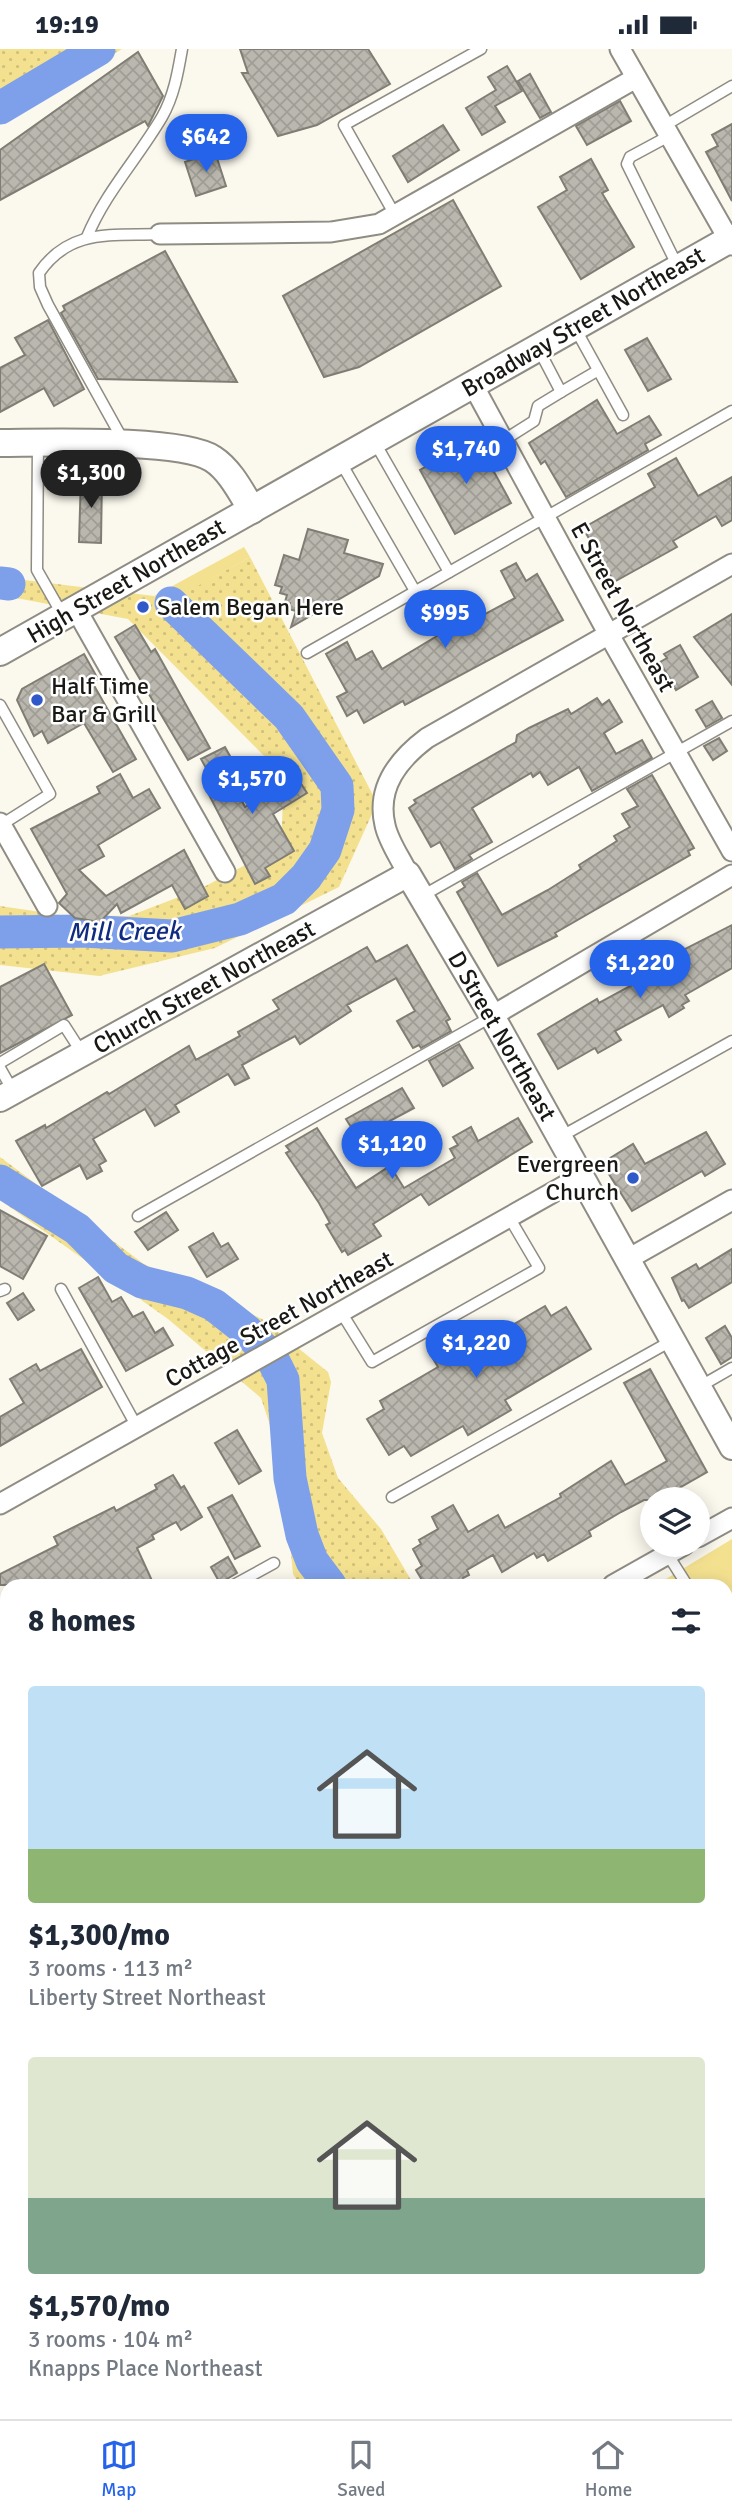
<!DOCTYPE html>
<meta charset="utf-8">
<style>
body{margin:0;font-family:Signika,sans-serif;background:#f6f6f7;color:#1f2937;height:100vh;display:flex;flex-direction:column;font-size:26px;white-space:nowrap}
*{box-sizing:border-box;margin:0}
p{font-size:23px;color:#747a83}
.icon{flex:none;width:38px;height:38px;fill:none;stroke:currentColor;stroke-width:2;stroke-linecap:round;stroke-linejoin:round}
.map{position:relative;flex:1;overflow:hidden}
.sheet{position:absolute;left:0px;top:1530px;width:733px;height:842px;display:flex;flex-direction:column;background:#fff;border-radius:21px 21px 0 0;box-shadow:0 4px 18px #0003}
.sheet>*{flex:none}
.buttons{position:absolute;left:640px;top:1438px;display:grid;gap:14px}
.buttons a{display:grid;place-items:center;width:70px;height:70px;border-radius:50%;background:#fff;box-shadow:0 4px 18px #0003;font-size:35px}
.price{position:absolute;translate:-50% -60px;padding:0 16px;border-radius:24px;background:#2563eb;color:#fff;font-size:23px;line-height:46px;filter:drop-shadow(0 2px 4px #0008)}
.price::after{content:'';position:absolute;left:50%;top:42px;width:21px;height:16px;margin-left:-10px;background:inherit;clip-path:polygon(0 0,100% 0,50% 100%)}
.price.current{background:#222;color:#fff}
ul{padding:0;list-style:none}
li{display:grid;align-content:center;gap:14px;height:371px;padding:0 28px}
li span{display:grid;place-items:center;height:217px;border-radius:7px;color:#555}
li>.icon{margin-inline-start:auto}
span .icon{width:126px;height:126px;fill:#fffc;stroke-width:1}
li b{font-size:30px}
h2{display:flex;justify-content:space-between;align-items:center;height:84px;padding:0 28px;font-size:30px}
.status{display:flex;justify-content:space-between;align-items:center;height:49px;padding:0 35px;background:#fff;direction:ltr}
.status svg{height:19px;fill:currentColor}
.menu{display:flex;justify-content:space-around;align-items:center;height:98px;border-top:2px solid #e0e1e3;background:#fff;font-size:19px;color:#747a83}
.menu a{display:grid;justify-items:center;gap:4px}
.menu .current{color:#2563eb}
.map>svg:first-child{display:block}
.grass{fill:url(#grass-dots)}
.green{fill:#f4e190}
.lines{fill:none;stroke-linecap:round;stroke-linejoin:round}
.river{stroke:#7ea0eb;stroke-width:33}
.building{fill:url(#building-cross-hatch);stroke:#7f7d74;stroke-width:2}
.service-casing{stroke:#8f8c83;stroke-width:13}
.minor-casing{stroke:#8f8c83;stroke-width:23}
.tertiary-casing{stroke:#8f8c83;stroke-width:28}
.secondary-casing{stroke:#8f8c83;stroke-width:30}
.primary-casing{stroke:#8f8c83;stroke-width:33}
.service{stroke:#fff;stroke-width:10}
.minor{stroke:#fff;stroke-width:19}
.tertiary{stroke:#fff;stroke-width:24}
.secondary{stroke:#fff;stroke-width:26}
.primary{stroke:#fff;stroke-width:30}
.poi-dot{fill:#2f59c8;stroke:#fff;stroke-width:2.5}
.labels{text-anchor:middle;dominant-baseline:central;stroke-width:5;stroke-linejoin:round;paint-order:stroke}
.street-label{font-size:24px;fill:#191814;stroke:#fff}
.poi-label{font-size:24px;fill:#191814;stroke:#fff;text-anchor:start}
.water-label{font-size:26px;font-style:italic;fill:#102c80;stroke:#fff}
</style>
<div class="status"><b>19:19</b><svg viewBox="0 0 49 12"><path d="M0 12V9h3v3zM5 12V6h3v6zM10 12V3h3v9zM15 12V0h3v12zM26 1h20v11H26zM47 4h2v5h-2z"/></svg></div>
<div class="map">
<svg width="732" height="2370" viewBox="0 0 732 2370">
<defs>
<pattern id="grass-dots" width="8" height="8" patternUnits="userSpaceOnUse" patternTransform="scale(1.75)"><rect width="8" height="8" fill="#f4e190"/><path d="M2 2h.1M6 6h.1" fill="none" stroke="#d1c07b" stroke-width="1.8" stroke-linecap="round"/></pattern>
<pattern id="building-cross-hatch" width="8" height="8" patternUnits="userSpaceOnUse" patternTransform="scale(1.75)"><rect width="8" height="8" fill="#bab8ae"/><path d="M0 0l8 8M0 8l8-8" fill="none" stroke="#9f9d95"/></pattern>
</defs>
<rect width="100%" height="100%" fill="#fbf9ee"/>
<g class="grass">
<path d="M0,0H122L0,72Z"/>
<path d="M250,508L377,754L339,838L215,899L99,927L0,916V857L61,866L129,867L200,840L281,797L284,727L128,570L0,546V528L154,547L160,557Z"/>
<path d="M0,1108L144,1215L262,1270L328,1323L331,1333L322,1384L338,1429L381,1480L414,1536H300L293,1525L287,1462L271,1379L261,1349L168,1270L0,1151Z"/>
</g>
<g class="green">
<path d="M244,498L250,508L160,558L154,547Z"/>
<path d="M732,1490V1871L726,1843V1536H656Z"/>
<path d="M732,1926V2294L726,2297V1929Z"/>
<path d="M419,2364H603L592,2370H423Z"/>
</g>
<g class="lines">
<g class="river">
<path d="M0,59L99,0"/>
<path d="M0,534L9,535"/>
<path d="M0,883L83,882L172,887L240,870L284,850L306,828L325,801L338,761L337,737L289,668L171,554"/>
<path d="M0,1132L77,1180L116,1219L142,1233L187,1244L214,1256L247,1282L272,1309L283,1331L290,1429L302,1486L312,1512L330,1536"/>
<path d="M726,1927V1932"/>
<path d="M507,2370L509,2364"/>
</g>
</g>
<g class="building">
<path d="M240,0H368L390,35L317,76L278,87L242,24H248Z"/>
<path d="M138,3L163,47L148,77L145,72L0,151V101Z"/>
<path d="M507,17L522,42L495,57L505,73L482,86L466,59L496,41L488,28Z"/>
<path d="M530,25L551,63L540,69L518,32Z"/>
<path d="M620,52L631,72L587,96L576,77Z"/>
<path d="M732,75V152L706,103L718,97L712,86Z"/>
<path d="M443,76L459,101L408,133L393,107Z"/>
<path d="M215,103L226,137L196,147L185,113Z"/>
<path d="M591,110L608,141L602,144L634,198L581,230L538,158L567,141L560,128Z"/>
<path d="M453,151L501,237L359,318L324,328L283,247Z"/>
<path d="M165,202L237,333L98,330L61,264L65,261L63,257Z"/>
<path d="M48,271L84,340L54,357L44,339L0,363V319L25,306L15,289Z"/>
<path d="M647,289L671,330L648,342L625,301Z"/>
<path d="M597,351L617,385L649,367L661,386L645,395L648,401L566,448L545,412L541,415L529,394Z"/>
<path d="M476,390L511,454L455,485L420,421Z"/>
<path d="M676,409L698,447L732,428V471L722,477L716,467L673,492L677,498L614,533L583,479L655,438L648,425Z"/>
<path d="M81,427L102,428L101,494L79,493Z"/>
<path d="M308,480L348,491L344,504L383,515L379,527L291,578L296,562L289,560L290,554L285,553L287,546L280,544L282,538L275,536L284,506L299,511Z"/>
<path d="M516,514L526,532L537,525L563,571L405,656L403,652L364,674L357,661L347,667L337,648L347,643L326,605L347,593L356,611L372,602L382,620L462,572L454,558L468,551L478,569L515,549L501,522Z"/>
<path d="M732,565V636L694,588Z"/>
<path d="M135,576L151,603L155,600L210,699L188,711L115,588Z"/>
<path d="M680,596L698,628L676,641L660,613L667,609L664,605Z"/>
<path d="M84,605L98,630L92,633L136,710L113,723L84,674L48,694L42,682L34,687L17,651L22,640Z"/>
<path d="M597,649L602,656L609,651L622,673L604,684L616,705L642,691L652,709L592,742L579,718L548,736L540,723L533,728L531,724L472,759L492,793L469,806L472,810L455,820L440,793L431,798L409,759L416,754L414,751L516,693L517,686L529,679L568,660L571,665Z"/>
<path d="M712,652L722,669L706,678L696,661Z"/>
<path d="M719,689L727,702L713,711L704,697Z"/>
<path d="M225,698L236,718L227,723L245,758L296,727L307,744L273,765L294,802L265,819L270,827L255,835L207,742L216,737L201,710Z"/>
<path d="M120,725L133,749L149,740L160,759L98,796L104,807L79,821L106,847L184,801L208,847L185,860L172,836L121,864L117,855L100,873L75,869L59,854L67,845L31,780L100,744L97,738Z"/>
<path d="M652,726L694,799L688,802L690,806L555,884L557,887L498,917L457,843L465,838L462,833L477,824L502,866L548,841L581,820L579,816L617,792L614,787L630,778L622,765L638,757L627,740Z"/>
<path d="M732,876V919L685,946L689,952L682,956L684,959L669,968L663,956L615,982L621,991L598,1004L595,999L558,1020L538,985L597,950L599,954L647,928L645,925L679,903Z"/>
<path d="M407,896L450,970L446,972L451,982L421,999L419,996L413,999L397,972L415,962L396,929L347,956L351,962L300,995L295,987L242,1016L249,1029L235,1036L228,1025L175,1056L179,1063L155,1077L145,1060L93,1090L106,1112L99,1116L102,1122L87,1130L80,1116L42,1137L16,1092L45,1076L46,1079L107,1043L109,1045L189,997L196,1011L240,987L238,983L279,960L273,951L367,898L376,913Z"/>
<path d="M44,915L72,966L0,1004V938Z"/>
<path d="M459,995L473,1019L443,1037L429,1012Z"/>
<path d="M402,1039L414,1059L358,1089L346,1070Z"/>
<path d="M518,1069L532,1093L429,1156L421,1145L373,1175L381,1187L348,1206L345,1201L342,1203L326,1176L330,1174L319,1154L286,1104L290,1102L286,1097L317,1079L356,1139L390,1117L404,1139L455,1109L450,1100L458,1096L453,1088L471,1078L478,1092Z"/>
<path d="M706,1083L725,1115L705,1127L702,1122L632,1162L602,1114L633,1095L645,1115Z"/>
<path d="M0,1161L47,1187L23,1230L0,1217Z"/>
<path d="M166,1163L178,1181L148,1201L135,1183Z"/>
<path d="M213,1184L221,1198L228,1194L238,1210L207,1228L189,1198Z"/>
<path d="M732,1200V1233L689,1259L684,1251L682,1252L672,1229L696,1215L699,1220Z"/>
<path d="M98,1228L112,1253L121,1248L133,1268L143,1263L155,1284L163,1279L173,1296L126,1322L79,1239Z"/>
<path d="M23,1244L34,1261L18,1271L7,1254Z"/>
<path d="M545,1257L551,1267L566,1258L591,1300L505,1351L511,1361L468,1386L463,1377L411,1407L404,1397L389,1406L367,1370L384,1360L380,1352L438,1318L428,1301L468,1278L478,1296Z"/>
<path d="M725,1277L732,1289V1308L721,1315L706,1289Z"/>
<path d="M81,1300L102,1338L0,1397V1368L24,1354L10,1330L36,1315L40,1322Z"/>
<path d="M650,1320L707,1423L658,1451H644L621,1463L589,1482L591,1487L548,1512L544,1505L537,1509L534,1504L502,1523L493,1506L467,1521L469,1526L463,1529L467,1536H425L416,1521L422,1517L413,1500L421,1495L419,1491L438,1480L432,1468L453,1456L468,1483L498,1466L505,1479L561,1448L560,1445L611,1412L625,1436L667,1412L624,1334Z"/>
<path d="M237,1381L261,1422L239,1435L215,1394Z"/>
<path d="M173,1426L181,1439L184,1437L202,1468L181,1481L176,1473L152,1486L154,1490L137,1499L154,1536H0V1525L58,1496L54,1488L114,1458L116,1462L157,1440L155,1436Z"/>
<path d="M232,1446L260,1497L235,1510L208,1459Z"/>
<path d="M228,1508L237,1524L220,1534L211,1518Z"/>
</g>
<g class="lines">
<defs>
<g id="service">
<path d="M664,77L732,37"/>
<path d="M669,87L630,108L627,115L678,218"/>
<path d="M395,166L344,76L481,0"/>
<path d="M87,188C105,144 138,109 162,68C174,47 178,23 182,0"/>
<path d="M575,279L623,366"/>
<path d="M538,299L561,343L597,322"/>
<path d="M504,391L534,372L538,357L561,343"/>
<path d="M374,392L449,523"/>
<path d="M124,393L48,256L40,238L39,224C70,179 111,187 160,185"/>
<path d="M38,395L37,521L62,565"/>
<path d="M340,412L415,542"/>
<path d="M307,604L732,362"/>
<path d="M0,656L50,745L1,776"/>
<path d="M422,847L732,672"/>
<path d="M0,1014L64,976L82,1004"/>
<path d="M0,1019L13,1042"/>
<path d="M560,1088L732,992"/>
<path d="M138,1167L491,968"/>
<path d="M61,1240L137,1378"/>
<path d="M0,1242L5,1240"/>
<path d="M341,1263L372,1313L539,1219L509,1168"/>
<path d="M699,1338L732,1319"/>
<path d="M392,1448L673,1291"/>
<path d="M668,1506L687,1536"/>
<path d="M234,1536L274,1514"/>
<path d="M726,1611L732,1622"/>
<path d="M726,1647L732,1639"/>
<path d="M0,1670L7,1680"/>
<path d="M0,1685L7,1692"/>
<path d="M0,1698L2,1701"/>
<path d="M0,1800L7,1796"/>
</g>
<g id="minor">
<path d="M620,0L732,196"/>
<path d="M160,185L331,183L379,175L636,29"/>
<path d="M473,336L608,584L732,802"/>
<path d="M76,560L225,823"/>
<path d="M0,774L47,857"/>
<path d="M408,825C401,810 388,792 385,776C376,738 399,710 427,689L732,515"/>
<path d="M492,967L732,826"/>
<path d="M628,1210L732,1151"/>
<path d="M0,1455L582,1127"/>
<path d="M698,1488L732,1469"/>
<path d="M613,1536L684,1496"/>
<path d="M0,1882L7,1878"/>
</g>
<g id="tertiary">
<path d="M0,1050L408,825L492,967L732,1398"/>
<path d="M0,2221L7,2234"/>
</g>
<g id="secondary">
<path d="M0,394C44,394 181,389 213,410C230,421 241,443 252,461"/>
<path d="M0,603L732,189"/>
</g>
<g id="primary">
<path d="M726,1905L732,1902"/>
<path d="M0,2315L7,2311"/>
<path d="M726,2336L732,2333"/>
<path d="M58,2364L61,2370"/>
<path d="M94,2364L97,2370"/>
<path d="M665,2370L675,2364"/>
</g>
</defs>
<use href="#service" class="service-casing"/>
<use href="#minor" class="minor-casing"/>
<use href="#tertiary" class="tertiary-casing"/>
<use href="#secondary" class="secondary-casing"/>
<use href="#primary" class="primary-casing"/>
<use href="#service" class="service"/>
<use href="#minor" class="minor"/>
<use href="#tertiary" class="tertiary"/>
<use href="#secondary" class="secondary"/>
<use href="#primary" class="primary"/>
</g>
<g class="poi-dot">
<circle cx="143" cy="558" r="7"/>
<circle cx="37" cy="651" r="7"/>
<circle cx="633" cy="1129" r="7"/>
</g>
<g class="labels">
<g class="street-label">
<text transform="translate(583 273) rotate(-30)">Broadway Street Northeast</text>
<text transform="translate(126 532) rotate(-30)">High Street Northeast</text>
<text transform="translate(623 558) rotate(61)">E Street Northeast</text>
<text transform="translate(204 938) rotate(-29)">Church Street Northeast</text>
<text transform="translate(502 987) rotate(60)">D Street Northeast</text>
<text transform="translate(279 1270) rotate(-29)">Cottage Street Northeast</text>
</g>
<g class="poi-label">
<text x="157" y="558">Salem Began Here</text>
<text x="51" y="637">Half Time<tspan x="51" dy="28">Bar &amp; Grill</tspan></text>
<text x="619" y="1115" text-anchor="end">Evergreen<tspan x="619" dy="28">Church</tspan></text>
</g>
<g class="water-label">
<text transform="translate(124 883) rotate(-1)">Mill Creek</text>
</g>
</g>
</svg>
<div class="buttons">
<a><svg class="icon" aria-label="layers" viewBox="0 0 24 24"><path d="M12 4l9 5-9 5-9-5zM3 14l9 5 9-5"/></svg></a>
</div>
<b class="price" style="left:206px;top:125px">$642</b>
<b class="price" style="left:466px;top:437px">$1,740</b>
<b class="price current" style="left:91px;top:461px">$1,300</b>
<b class="price" style="left:445px;top:601px">$995</b>
<b class="price" style="left:252px;top:767px">$1,570</b>
<b class="price" style="left:640px;top:951px">$1,220</b>
<b class="price" style="left:392px;top:1132px">$1,120</b>
<b class="price" style="left:476px;top:1331px">$1,220</b>
<section class="sheet">
<h2>8 homes<svg class="icon" aria-label="filters" viewBox="0 0 24 24"><path d="M4 7h16M4 17h16"/><circle cx="9" cy="7" r="2"/><circle cx="15" cy="17" r="2"/></svg></h2>
<ul>
<li><span style="background:linear-gradient(#bfe0f5 75%,#8fb573 0)"><svg class="icon" aria-label="home" viewBox="0 0 24 24"><path d="M3 11l9-7 9 7M6 9v11h12V9"/></svg></span><div><b>$1,300/mo</b><p>3 rooms · 113 m²</p><p>Liberty Street Northeast</p></div></li>
<li><span style="background:linear-gradient(#dfe7d0 65%,#7fa58c 0)"><svg class="icon" aria-label="home" viewBox="0 0 24 24"><path d="M3 11l9-7 9 7M6 9v11h12V9"/></svg></span><div><b>$1,570/mo</b><p>3 rooms · 104 m²</p><p>Knapps Place Northeast</p></div></li>
</ul>
</section>
</div>
<nav class="menu">
<a class="current"><svg class="icon" aria-label="map" viewBox="0 0 24 24"><path d="M3 6l6-2 6 2 6-2v14l-6 2-6-2-6 2zM9 4v14M15 6v14"/></svg>Map</a>
<a><svg class="icon" aria-label="saved" viewBox="0 0 24 24"><path d="M7 4h10v16l-5-4-5 4z"/></svg>Saved</a>
<a><svg class="icon" aria-label="home" viewBox="0 0 24 24"><path d="M3 11l9-7 9 7M6 9v11h12V9"/></svg>Home</a>
</nav>
